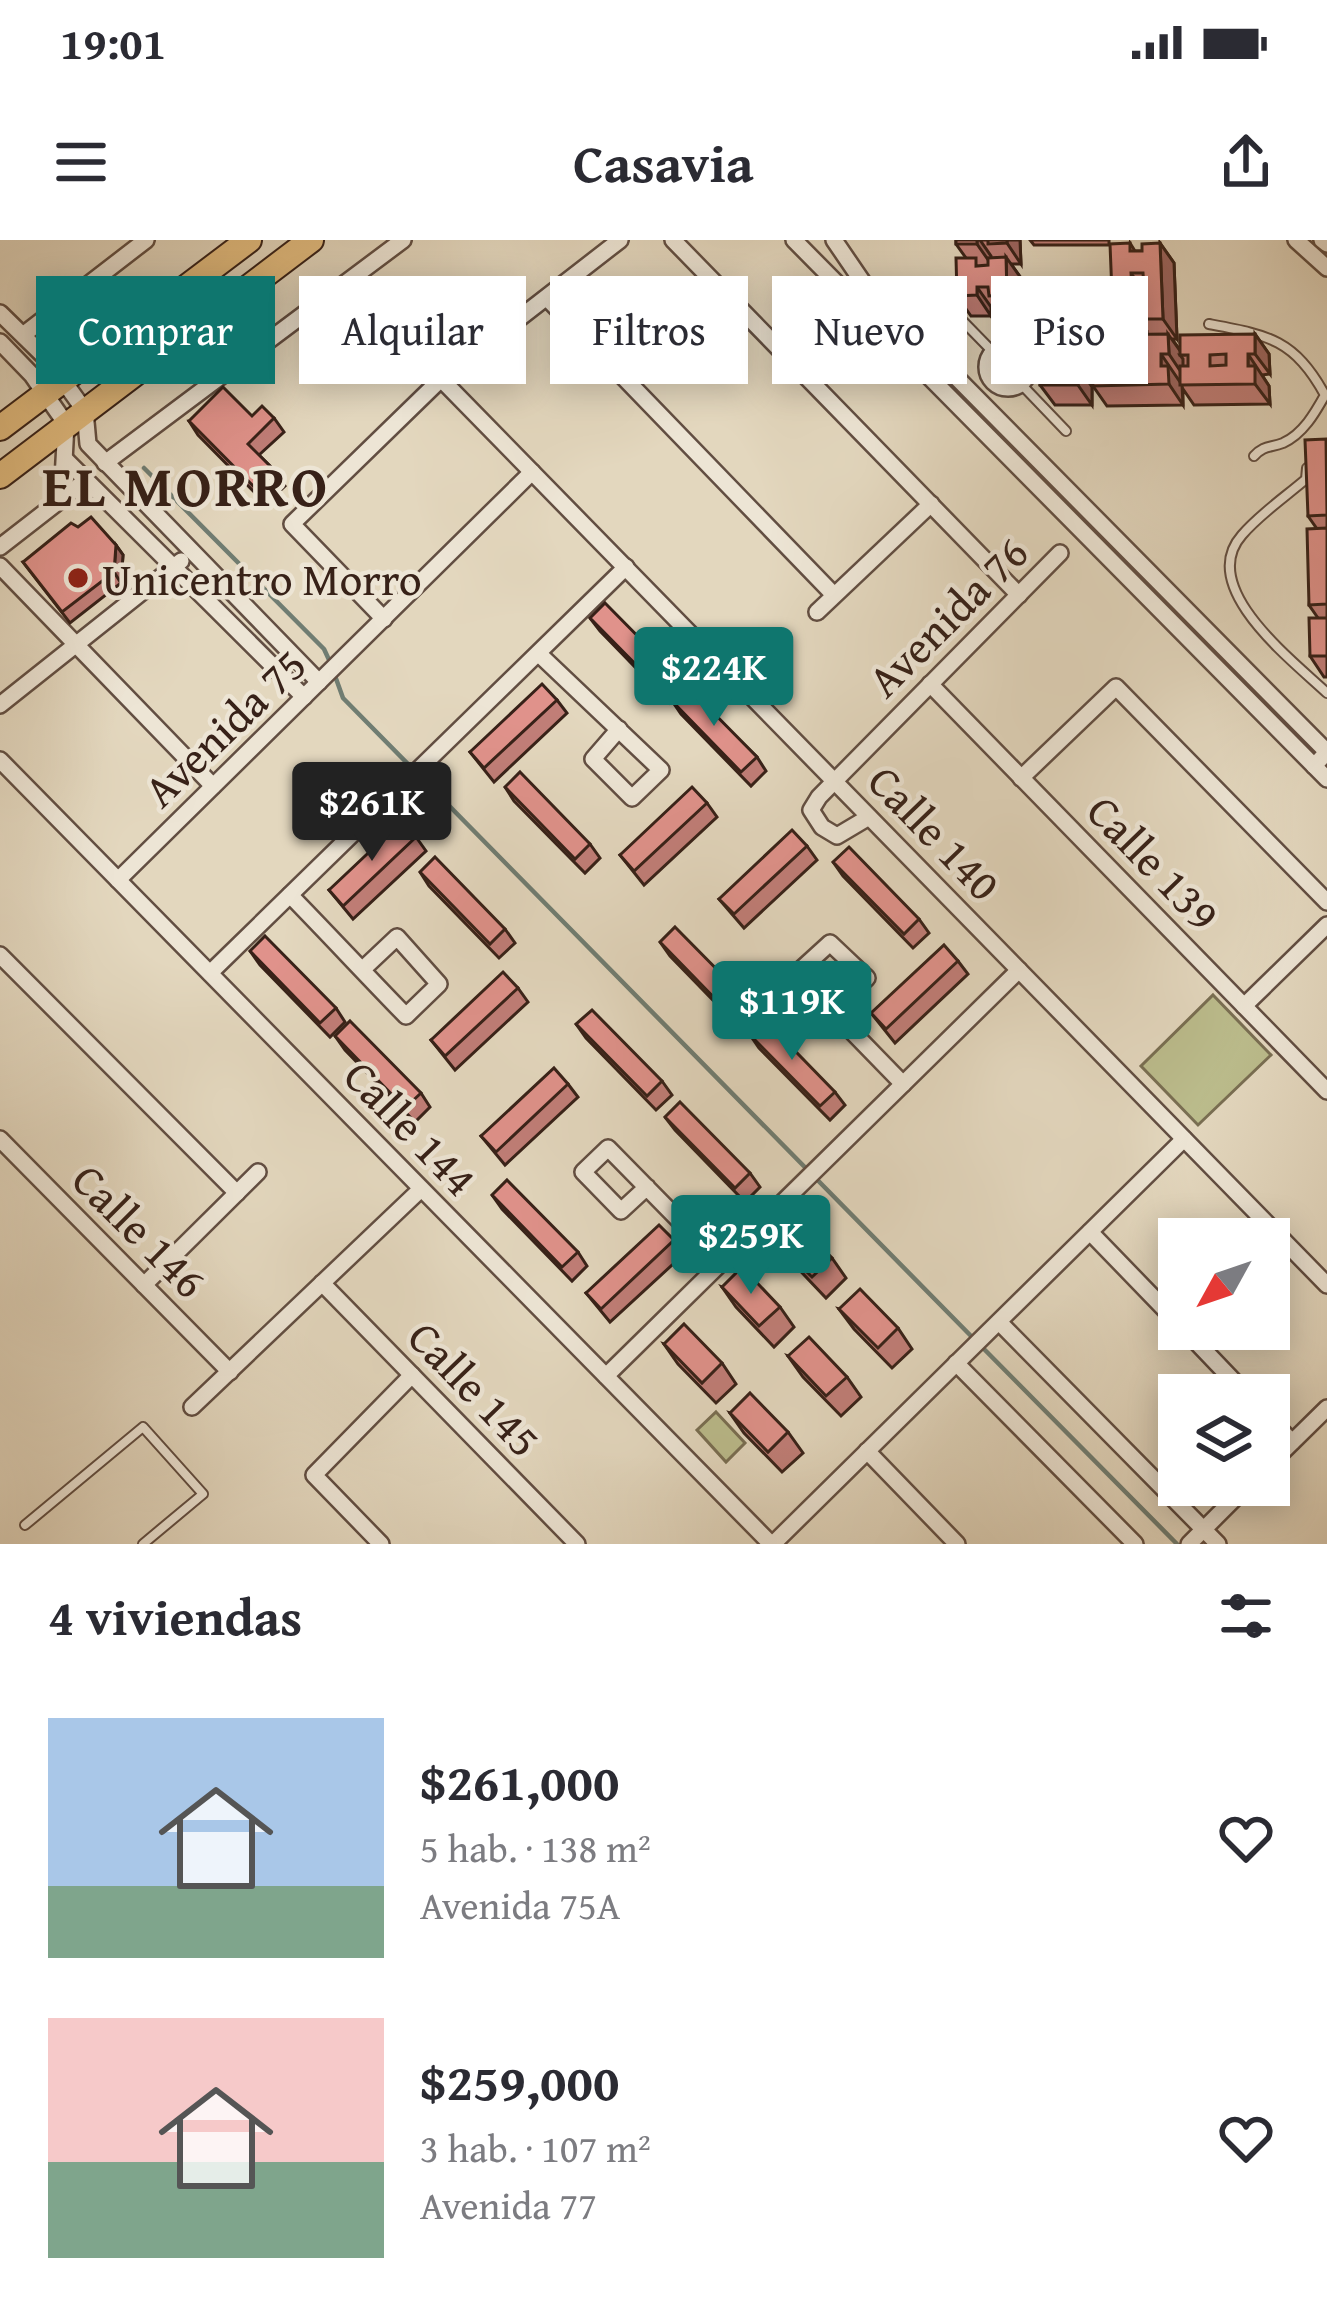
<!DOCTYPE html>
<html lang="es">
<meta charset="utf-8">
<style>
body{margin:0;font-family:"Gentium Book Plus",serif;background:#f2f2f3;color:#2b2b33;height:100vh;display:flex;flex-direction:column;font-size:45px;white-space:nowrap}
*{box-sizing:border-box;margin:0}
p{font-size:39px;color:#7c7c81}
.icon{flex:none;width:66px;height:66px;fill:none;stroke:currentColor;stroke-width:2;stroke-linecap:round;stroke-linejoin:round}
.map{position:relative;height:1304px;overflow:hidden}
.drawer{display:flex;flex-direction:column;background:#fff;flex:1}
.drawer>*{flex:none}
.guide{position:absolute;left:36px;top:36px;width:1257px;height:108px;display:flex;gap:24px}
.needle{width:78px;rotate:230deg}
.buttons{position:absolute;left:1158px;top:978px;display:grid;gap:24px}
.buttons a{display:grid;place-items:center;width:132px;height:132px;border-radius:0px;background:#fff;box-shadow:0 6px 30px #0003;font-size:60px}
.price{position:absolute;translate:-50% -102px;padding:0 27px;border-radius:12px;background:#0f766e;color:#fff;font-size:39px;line-height:78px;filter:drop-shadow(0 3px 6px #0008)}
.price::after{content:'';position:absolute;left:50%;top:72px;width:36px;height:27px;margin-left:-18px;background:inherit;clip-path:polygon(0 0,100% 0,50% 100%)}
.price.on{background:#222;color:#fff}
ul{padding:0;list-style:none}
li{display:flex;align-items:center;gap:36px;height:300px;padding:0 48px}
li span{display:grid;place-items:center;flex:none;width:336px;height:240px;border-radius:0px;color:#555}
li>.icon{margin-inline-start:auto}
span .icon{width:144px;height:144px;fill:#fffc;stroke-width:1}
li b{font-size:51px}
h2{display:flex;justify-content:space-between;align-items:center;height:144px;padding:0 48px;font-size:51px}
.pill{padding:0 42px;border-radius:0px;background:#fff;box-shadow:0 6px 30px #0003;font-size:42px;line-height:108px}
.pill.on{background:#0f766e;color:#fff}
.status{display:flex;justify-content:space-between;align-items:center;height:84px;padding:0 60px;background:#fff;direction:ltr}
.status svg{height:33px;fill:currentColor}
header{display:flex;justify-content:space-between;align-items:center;height:156px;padding:0 48px;background:#fff;font-size:54px;font-weight:700}
.map>svg:first-child{display:block}
.green{fill:#bbbc8c;stroke:#796e52;stroke-width:3}
.lines{fill:none;stroke-linecap:round;stroke-linejoin:round}
.stream{stroke:#707d72;stroke-width:4.5}
.lane-casing{stroke:#624e42;stroke-width:12}
.street-casing{stroke:#624e42;stroke-width:20}
.primary-casing{stroke:#372118;stroke-width:28}
.lane{stroke:#ede5d5;stroke-width:8}
.street{stroke:#ede5d5;stroke-width:15}
.primary{stroke:#e2bc7f;stroke-width:24}
.wall{fill:#c17e78;stroke:#372118;stroke-width:3}
.shaded-wall{fill:#9d6661;stroke:#372118;stroke-width:3}
.building{fill:#e0928b;stroke:#372118;stroke-width:3;fill-rule:evenodd}
.poi-dot{fill:#8f2418;stroke:#ede5d5;stroke-width:4.5}
.labels{text-anchor:middle;dominant-baseline:central;stroke-width:9;stroke-linejoin:round;paint-order:stroke}
.poi-label{font-size:45px;fill:#372118;stroke:#ede5d5;text-anchor:start}
.street-label{font-size:45px;fill:#372118;stroke:#ede5d5}
.district-label{font-size:57px;font-weight:bold;letter-spacing:3px;fill:#372118;stroke:#ede5d5}
</style>
<div class="status"><b>19:01</b><svg viewBox="0 0 49 12"><path d="M0 12V9h3v3zM5 12V6h3v6zM10 12V3h3v9zM15 12V0h3v12zM26 1h20v11H26zM47 4h2v5h-2z"/></svg></div>
<header><svg class="icon" aria-label="menu" viewBox="0 0 24 24"><path d="M4 6h16M4 12h16M4 18h16"/></svg>Casavia<svg class="icon" aria-label="share" viewBox="0 0 24 24"><path d="M12 15V3M7 8l5-5 5 5M5 13v7h14v-7"/></svg></header>
<div class="map">
<svg width="1327" height="1304" viewBox="0 0 1327 1304">
<rect width="100%" height="100%" fill="#e3d7be"/>
<filter id="stains"><feTurbulence type="fractalNoise" baseFrequency=".00167" numOctaves="4"/><feColorMatrix values="0 0 0 0 .2 0 0 0 0 .09 0 0 0 0 .02 0 0 0 .5 -.17"/></filter>
<radialGradient id="worn" r=".72"><stop offset=".6" stop-color="#630" stop-opacity="0"/><stop offset="1" stop-color="#630" stop-opacity=".3"/></radialGradient>
<g class="green">
<path d="M1213,755L1271,815L1198,885L1141,826Z"/>
<path d="M716,1172L745,1203L726,1222L697,1190Z"/>
</g>
<g class="lines">
<g class="stream">
<path d="M144,228L324,409L330,422"/>
<path d="M334,433L343,458L973,1098"/>
<path d="M981,1106L1177,1304"/>
</g>
<defs>
<g id="lane">
<path d="M950,68L993,112"/>
<path d="M1209,84C1268,95 1294,99 1325,155C1315,173 1303,194 1283,203C1270,208 1264,205 1254,216"/>
<path d="M1021,144L1066,191"/>
<path d="M1307,228L1306,239C1285,257 1260,274 1242,295C1196,347 1292,420 1327,453"/>
<path d="M25,1285L143,1187L203,1254L143,1304"/>
</g>
<g id="street">
<path d="M673,0L1019,355"/>
<path d="M794,0L1327,539"/>
<path d="M834,0L864,44L1327,512L1314,526"/>
<path d="M1296,0L1327,28"/>
<path d="M1322,0L1327,4"/>
<path d="M547,58L834,355"/>
<path d="M0,73L49,121L85,171L88,204L319,442"/>
<path d="M23,95L146,0"/>
<path d="M0,102L32,135L66,184L62,258"/>
<circle cx="1008" cy="127" r="21"/>
<path d="M441,139L1327,1045"/>
<path d="M66,220L304,457"/>
<path d="M105,223L403,0"/>
<path d="M0,307L85,241"/>
<path d="M0,326L213,546"/>
<path d="M817,372L931,264"/>
<path d="M384,379L292,284L441,139L620,0"/>
<path d="M539,414L661,530L632,558L593,519L619,489"/>
<path d="M930,444L1327,851"/>
<path d="M0,465L181,321"/>
<path d="M0,520L771,1304"/>
<path d="M1021,538L1116,447L1327,662"/>
<path d="M869,577L837,596L822,587L811,570L819,557L1060,313"/>
<path d="M118,640L532,232"/>
<path d="M290,655C329,695 367,736 406,776L439,744L397,697L362,730"/>
<path d="M0,715L237,953"/>
<path d="M210,733L626,327"/>
<path d="M1244,766L1327,685"/>
<path d="M832,771L867,738L830,703L796,734L903,844"/>
<path d="M0,899L230,1132"/>
<path d="M647,947L621,971L583,932L608,908L721,1023"/>
<path d="M1090,992L1179,1084"/>
<path d="M322,1043L577,1304"/>
<path d="M144,1045L258,932"/>
<path d="M999,1082L1218,1304"/>
<path d="M1184,1089L1247,1155"/>
<path d="M956,1123L1135,1304"/>
<path d="M606,1136L1019,730"/>
<path d="M192,1167L421,949"/>
<path d="M1269,1178L1292,1202"/>
<path d="M867,1211L957,1304"/>
<path d="M1269,1225L1327,1168"/>
<path d="M381,1304L314,1235L412,1135"/>
<path d="M773,1304L1184,899"/>
<path d="M1189,1304L1248,1245"/>
</g>
<g id="primary">
<path d="M0,188L249,0"/>
<path d="M0,236L311,0"/>
</g>
</defs>
<use href="#lane" class="lane-casing"/>
<use href="#street" class="street-casing"/>
<use href="#primary" class="primary-casing"/>
<use href="#lane" class="lane"/>
<use href="#street" class="street"/>
<use href="#primary" class="primary"/>
</g>
<g class="wall">
<path d="M956,0H1020L1021,24H1011L1021,38L1022,75L1003,76L997,67H991V76H971L957,56L966,18L956,4Z"/>
<path d="M1030,0H1109V5H1034Z"/>
<path d="M1130,3L1135,11H1142L1160,3L1174,23L1177,99H1172L1180,110L1255,94L1269,114L1270,134L1262,135L1269,146L1270,164L1194,165L1183,149V165L1107,166L1093,146L1100,127L1092,115L1123,95L1113,79Z"/>
<path d="M1040,115H1092V135L1084,136L1092,147V165H1055L1040,145L1048,126Z"/>
<path d="M252,176L274,178L284,192L259,215L276,232L285,246L266,264L198,195L189,181Z"/>
<path d="M1327,201V437H1324L1310,416L1318,378L1309,365L1317,289L1308,276Z"/>
<path d="M116,305L123,315L121,343L70,383L23,322Z"/>
<path d="M590,378L676,435L684,447L757,517L766,531L751,546L681,474L672,461L670,463L600,391Z"/>
<path d="M557,460L567,473L494,542L470,512Z"/>
<path d="M505,547L590,604L600,618L585,633L514,561Z"/>
<path d="M707,563L717,577L644,645L620,615Z"/>
<path d="M416,597L426,611L353,679L329,650Z"/>
<path d="M807,606L817,620L744,688L719,659Z"/>
<path d="M833,622L919,679L929,693L913,708L843,636Z"/>
<path d="M420,632L505,689L515,703L499,718L429,646Z"/>
<path d="M660,702L746,759L755,773L740,788L670,716Z"/>
<path d="M250,711L336,768L345,782L330,797L260,725Z"/>
<path d="M958,721L968,734L895,803L871,773Z"/>
<path d="M518,748L528,762L455,830L431,800Z"/>
<path d="M576,784L662,841L672,855L656,870L586,798Z"/>
<path d="M750,795L835,852L845,865L830,880L759,808Z"/>
<path d="M335,796L421,853L430,867L415,882L345,810Z"/>
<path d="M568,844L578,857L505,925L481,896Z"/>
<path d="M665,877L750,933L760,947L745,962L675,890Z"/>
<path d="M492,955L578,1012L587,1026L572,1041L502,969Z"/>
<path d="M773,998L832,1018L846,1038L826,1058L788,1018Z"/>
<path d="M674,1000L684,1014L610,1082L586,1053Z"/>
<path d="M722,1047L780,1067L794,1087L774,1107L736,1067Z"/>
<path d="M839,1069L898,1088L912,1109L892,1128L854,1089Z"/>
<path d="M664,1104L722,1123L736,1144L716,1163L678,1124Z"/>
<path d="M788,1116L847,1137L861,1157L841,1176L803,1137Z"/>
<path d="M730,1173L788,1192L803,1213L782,1232L744,1193Z"/>
</g>
<g class="shaded-wall">
<path d="M977,0H980L991,16V24L977,4Z"/>
<path d="M1007,0H1020L1021,24L1007,3Z"/>
<path d="M1160,3L1174,23L1177,99L1163,79Z"/>
<path d="M1006,17L1021,38L1022,75L1007,55Z"/>
<path d="M1131,33L1145,53L1132,49Z"/>
<path d="M977,47L991,67V76L977,55Z"/>
<path d="M1132,71L1147,91V99L1133,79Z"/>
<path d="M1078,94L1092,115V135L1078,114Z"/>
<path d="M1168,94L1183,115H1180L1183,119V135L1169,114Z"/>
<path d="M1255,94L1269,114L1270,134L1255,114Z"/>
<path d="M1161,114L1182,145L1183,165L1169,144L1161,126Z"/>
<path d="M1248,114L1269,146L1270,164L1255,144L1248,126Z"/>
<path d="M1070,115L1092,147V165L1078,145L1070,126Z"/>
<path d="M116,305L123,315L121,343L114,332Z"/>
</g>
<g class="building">
<rect x="956" y="0" width="21" height="4"/>
<path d="M988,0H1007V3L988,4Z"/>
<path d="M1130,3V11H1142V4L1160,3L1163,79H1144V70L1132,71L1133,79H1113L1110,4ZM1131,33H1143L1144,49H1132Z"/>
<path d="M1006,17L1007,55L989,56L988,47H977V55L957,56L956,18H976V26L988,25V18Z"/>
<path d="M1040,94H1078V114L1070,115V126L1078,127V145H1040V126H1049L1048,115H1040Z"/>
<path d="M1168,94L1169,114H1161V126H1168L1169,144L1093,146L1092,127H1101V115H1092V95ZM1123,115H1139V126L1123,127Z"/>
<path d="M1255,94V114H1248V126H1255V144L1180,145V126H1188V115H1180V95ZM1226,114V125L1210,126V115Z"/>
<path d="M223,147L252,176L262,166L274,178L248,204L276,232L257,250L189,181Z"/>
<path d="M1326,199L1327,275L1308,276L1305,200Z"/>
<path d="M91,277L116,305L114,332L62,372L23,322L71,283L78,287Z"/>
<path d="M1327,288V364L1309,365L1307,289Z"/>
<path d="M605,363L676,435L660,449L590,378Z"/>
<path d="M1309,378H1327V416H1310Z"/>
<path d="M542,444L557,460L484,528L470,512Z"/>
<path d="M686,445L757,517L741,532L671,460Z"/>
<path d="M520,532L590,604L575,619L505,547Z"/>
<path d="M692,547L707,563L634,631L620,615Z"/>
<path d="M401,582L416,597L343,666L329,650Z"/>
<path d="M792,590L807,606L734,674L719,659Z"/>
<path d="M849,607L919,679L904,694L833,622Z"/>
<path d="M435,617L505,689L490,704L420,632Z"/>
<path d="M675,687L746,759L730,774L660,702Z"/>
<path d="M265,696L336,768L320,783L250,711Z"/>
<path d="M944,705L958,721L886,789L871,773Z"/>
<path d="M503,732L518,748L445,816L431,800Z"/>
<path d="M592,770L662,841L647,856L576,784Z"/>
<path d="M765,780L835,852L820,866L750,795Z"/>
<path d="M350,781L421,853L405,868L335,796Z"/>
<path d="M554,828L568,844L496,912L481,896Z"/>
<path d="M680,862L750,933L735,948L665,877Z"/>
<path d="M507,940L578,1012L562,1027L492,955Z"/>
<path d="M794,978L832,1018L812,1037L773,998Z"/>
<path d="M659,985L674,1000L601,1069L586,1053Z"/>
<path d="M742,1027L780,1067L759,1086L722,1047Z"/>
<path d="M860,1049L898,1088L878,1108L839,1069Z"/>
<path d="M684,1084L722,1123L702,1143L664,1104Z"/>
<path d="M809,1097L847,1137L826,1156L788,1116Z"/>
<path d="M750,1153L788,1192L768,1212L730,1173Z"/>
</g>
<circle class="poi-dot" cx="78" cy="338" r="12"/>
<g class="labels">
<g class="poi-label">
<text x="102" y="338">Unicentro Morro</text>
</g>
<g class="street-label">
<text transform="translate(947 376) rotate(-45)">Avenida 76</text>
<text transform="translate(224 487) rotate(-44)">Avenida 75</text>
<text transform="translate(935 592) rotate(46)">Calle 140</text>
<text transform="translate(1154 622) rotate(46)">Calle 139</text>
<text transform="translate(411 887) rotate(46)">Calle 144</text>
<text transform="translate(140 990) rotate(45)">Calle 146</text>
<text transform="translate(475 1148) rotate(46)">Calle 145</text>
</g>
<g class="district-label">
<text x="186" y="245">EL MORRO</text>
</g>
</g>
<rect width="100%" height="100%" filter="url(#stains)"/>
<rect width="100%" height="100%" fill="url(#worn)"/>
</svg>
<div class="buttons">
<a><svg class="needle" viewBox="-14 -14 28 28"><path d="M0-13l5 13h-10z" fill="#e53935"/><path d="M0 13l5-13h-10z" fill="#7c7c81"/></svg></a>
<a><svg class="icon" aria-label="layers" viewBox="0 0 24 24"><path d="M12 4l9 5-9 5-9-5zM3 14l9 5 9-5"/></svg></a>
</div>
<b class="price" style="left:714px;top:489px">$224K</b>
<b class="price on" style="left:372px;top:624px">$261K</b>
<b class="price" style="left:792px;top:823px">$119K</b>
<b class="price" style="left:751px;top:1057px">$259K</b>
<div class="guide">
<a class="pill on">Comprar</a>
<a class="pill">Alquilar</a>
<a class="pill">Filtros</a>
<a class="pill">Nuevo</a>
<a class="pill">Piso</a>
</div>
</div>
<section class="drawer">
<h2>4 viviendas<svg class="icon" aria-label="filters" viewBox="0 0 24 24"><path d="M4 7h16M4 17h16"/><circle cx="9" cy="7" r="2"/><circle cx="15" cy="17" r="2"/></svg></h2>
<ul>
<li><span style="background:linear-gradient(#a9c7e8 70%,#7fa58c 0)"><svg class="icon" aria-label="home" viewBox="0 0 24 24"><path d="M3 11l9-7 9 7M6 9v11h12V9"/></svg></span><div><b>$261,000</b><p>5 hab. · 138 m²</p><p>Avenida 75A</p></div><svg class="icon" aria-label="heart" viewBox="0 0 24 24"><path d="M12 20l-8-8c-3-5 5-10 8-4 3-6 11-1 8 4z"/></svg></li>
<li><span style="background:linear-gradient(#f6c9c9 60%,#7fa58c 0)"><svg class="icon" aria-label="home" viewBox="0 0 24 24"><path d="M3 11l9-7 9 7M6 9v11h12V9"/></svg></span><div><b>$259,000</b><p>3 hab. · 107 m²</p><p>Avenida 77</p></div><svg class="icon" aria-label="heart" viewBox="0 0 24 24"><path d="M12 20l-8-8c-3-5 5-10 8-4 3-6 11-1 8 4z"/></svg></li>
</ul>
</section>
